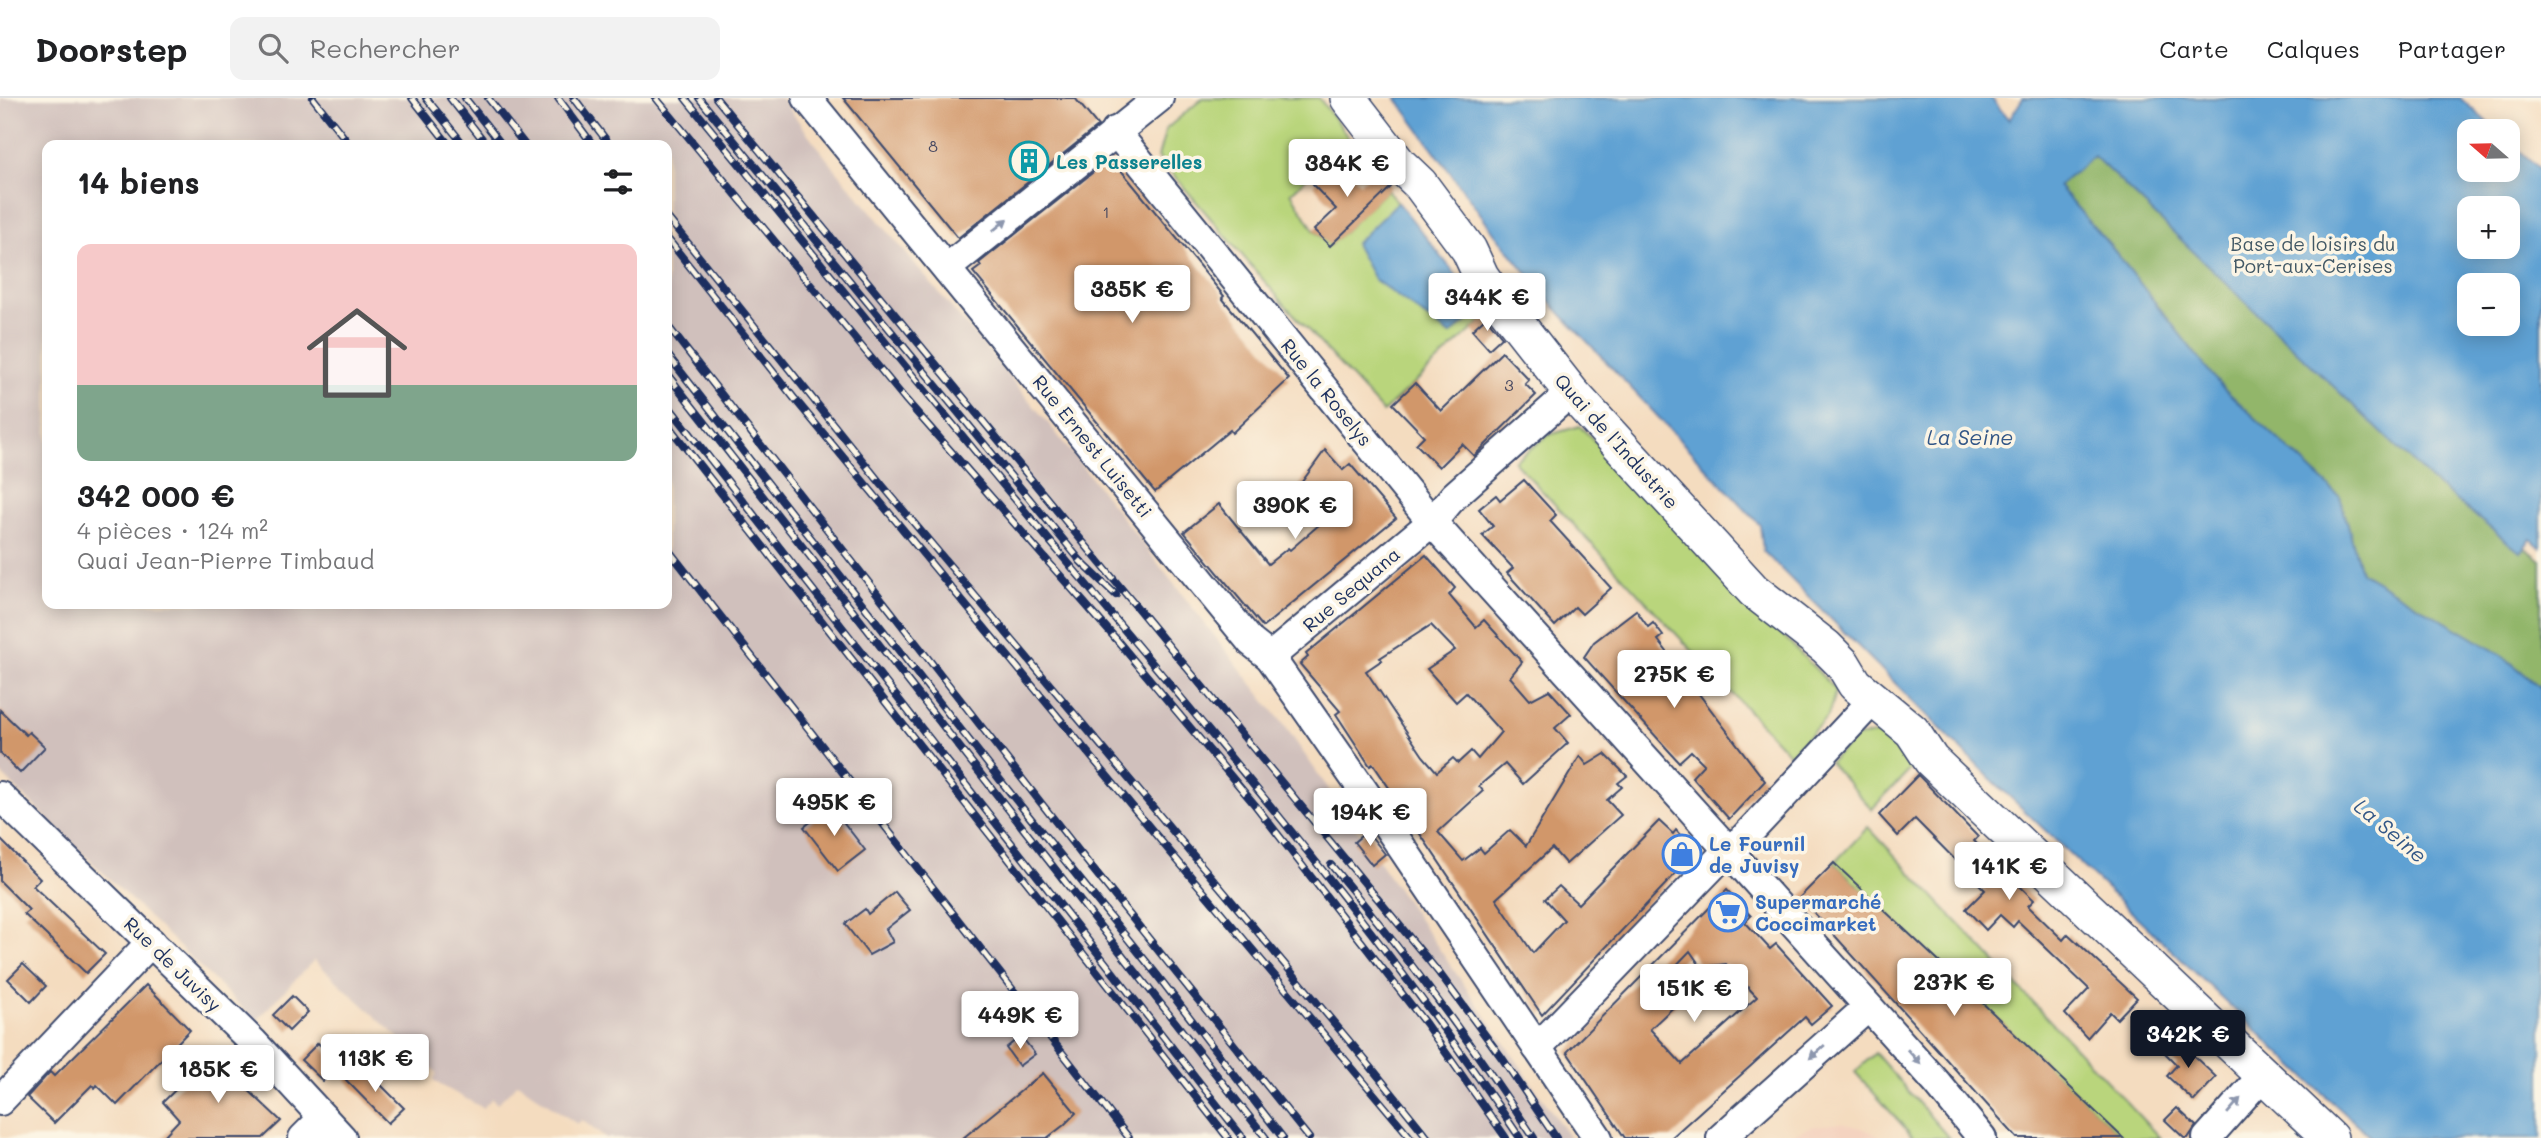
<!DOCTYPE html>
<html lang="fr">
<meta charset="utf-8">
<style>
body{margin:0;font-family:Mali,sans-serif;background:#f2f2f2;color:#202124;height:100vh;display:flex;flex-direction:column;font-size:26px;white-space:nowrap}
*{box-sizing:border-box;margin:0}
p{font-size:23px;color:#757577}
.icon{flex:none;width:38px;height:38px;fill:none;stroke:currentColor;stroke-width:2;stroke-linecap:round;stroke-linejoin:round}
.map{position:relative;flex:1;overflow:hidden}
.details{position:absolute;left:42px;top:42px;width:630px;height:469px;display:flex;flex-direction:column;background:#fff;border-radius:14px;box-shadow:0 4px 18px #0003}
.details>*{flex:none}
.needle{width:46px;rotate:290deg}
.fabs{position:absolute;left:2457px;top:21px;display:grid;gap:14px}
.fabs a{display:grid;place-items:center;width:63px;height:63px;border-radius:14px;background:#fff;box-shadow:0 4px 18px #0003;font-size:35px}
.price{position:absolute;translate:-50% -60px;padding:0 16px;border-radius:7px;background:#fff;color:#222;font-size:23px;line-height:46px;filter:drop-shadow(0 2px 4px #0008)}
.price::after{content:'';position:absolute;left:50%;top:42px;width:21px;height:16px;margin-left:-10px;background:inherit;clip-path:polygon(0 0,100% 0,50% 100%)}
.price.selected{background:#111827;color:#fff}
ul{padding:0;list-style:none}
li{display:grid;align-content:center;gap:14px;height:371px;padding:0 35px}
li span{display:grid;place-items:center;height:217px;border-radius:14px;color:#555}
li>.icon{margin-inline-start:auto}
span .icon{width:126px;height:126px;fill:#fffc;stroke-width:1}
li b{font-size:30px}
h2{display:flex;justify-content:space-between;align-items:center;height:84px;padding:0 35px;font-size:30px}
header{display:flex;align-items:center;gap:42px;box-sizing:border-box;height:98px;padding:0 35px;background:#fff;border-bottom:2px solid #e0e0e0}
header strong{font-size:33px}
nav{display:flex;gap:38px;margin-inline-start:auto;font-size:24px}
.search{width:490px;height:63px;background:#f2f2f2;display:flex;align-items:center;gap:18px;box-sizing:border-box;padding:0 24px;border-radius:14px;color:#757577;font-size:26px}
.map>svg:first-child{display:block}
.built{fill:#f4d3c0}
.industrial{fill:#d0c0bc;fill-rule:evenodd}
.green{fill:#b9d57b;stroke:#6a826c;stroke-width:2}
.forest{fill:#92b66b;stroke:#567264;stroke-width:2}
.water{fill:#5fa1d3;stroke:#3d6898;stroke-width:2;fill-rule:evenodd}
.building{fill:#d1976b;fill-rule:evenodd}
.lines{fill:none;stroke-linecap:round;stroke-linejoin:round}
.minor-casing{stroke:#3c496d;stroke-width:32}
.major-casing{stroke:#3c496d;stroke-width:38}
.minor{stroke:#fff;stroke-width:28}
.major{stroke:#fff;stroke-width:35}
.rail-casing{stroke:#1b2f5e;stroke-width:8}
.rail{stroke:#fcf5e5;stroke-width:5;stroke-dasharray:16;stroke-linecap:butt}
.oneway{fill:#8d97ae}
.labels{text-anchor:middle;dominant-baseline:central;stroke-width:7;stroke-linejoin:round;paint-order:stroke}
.number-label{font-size:16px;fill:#484961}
.culture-label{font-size:19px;font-weight:bold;fill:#0d838f;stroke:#fcf5e5;text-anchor:start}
.park-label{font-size:19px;fill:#425865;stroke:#fcf5e5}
.street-label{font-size:19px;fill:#1b2f5e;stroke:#fcf5e5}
.shop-label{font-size:19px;font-weight:bold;fill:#366cbe;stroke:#fcf5e5;text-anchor:start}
.water-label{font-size:21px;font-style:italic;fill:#335787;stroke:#fcf5e5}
</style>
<header>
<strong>Doorstep</strong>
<div class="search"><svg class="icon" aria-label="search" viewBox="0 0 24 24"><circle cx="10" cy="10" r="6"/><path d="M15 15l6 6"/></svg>Rechercher</div>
<nav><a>Carte</a><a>Calques</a><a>Partager</a></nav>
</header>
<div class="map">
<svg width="2541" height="1040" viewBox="0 0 2541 1040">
<rect width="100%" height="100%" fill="#fcf5e5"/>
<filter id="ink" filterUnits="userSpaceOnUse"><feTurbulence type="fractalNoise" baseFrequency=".0143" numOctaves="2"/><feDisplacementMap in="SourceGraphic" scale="14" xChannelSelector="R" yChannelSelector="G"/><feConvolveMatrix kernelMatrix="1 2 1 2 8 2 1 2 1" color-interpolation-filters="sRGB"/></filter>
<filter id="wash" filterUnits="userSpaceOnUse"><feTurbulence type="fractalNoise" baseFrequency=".00686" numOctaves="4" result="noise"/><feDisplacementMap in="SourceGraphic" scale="28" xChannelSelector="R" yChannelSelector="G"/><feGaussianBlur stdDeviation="1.57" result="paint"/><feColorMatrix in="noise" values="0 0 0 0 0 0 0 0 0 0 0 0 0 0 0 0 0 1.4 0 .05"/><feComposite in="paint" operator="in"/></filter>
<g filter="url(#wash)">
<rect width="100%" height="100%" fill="#f4dcbf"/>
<path class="built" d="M1842,1025L1862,1030L1883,1040H1782L1813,1028Z"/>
<path class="industrial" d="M0,0H781L827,61L1049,326L1285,628L1570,1040H605L582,1022L577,1026L518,985L497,1006L492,1000L483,1010L433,983L437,975L314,862L256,923L0,675ZM47,47H667V506H47Z"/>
<g class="green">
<path d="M1203,0H1319L1348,39L1291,95L1314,132L1330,147L1387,92L1398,104L1356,146L1449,237L1483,211L1488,217L1383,314L1278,199L1158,59L1166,31Z"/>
<path d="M1580,328L1836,592L1828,618L1790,657L1514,363L1549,337Z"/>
<path d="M1877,636L1893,641L1917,664L1872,711L1829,664L1857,639Z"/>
<path d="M1868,729L2160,1040H2123L1834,765Z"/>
<path d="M1875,955L1949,1040H1914L1855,974Z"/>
</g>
<path class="forest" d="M2093,57L2431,382L2519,453L2525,449L2541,462V590L2503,558L2361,474L2340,399L2219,286L2113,151L2058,88Z"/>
<g class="water">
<path d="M1396,0H1991L2009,22L2023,0H2460L2497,33H2469V72H2508V42L2541,72V450L2531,441L2520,454L2431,382L2094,58L2058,88L2113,151L2219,286L2340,399L2361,474L2503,558L2541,590V1040H2372L2318,991L1989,679L1763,453L1760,427L1551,205L1496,137ZM2508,110V149H2469V110ZM2469,187H2508V226H2469Z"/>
<path d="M1398,104L1483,211L1450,237L1374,181L1355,146Z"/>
</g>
<g id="blocks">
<g class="building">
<path d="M843,0H1075L1098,28L958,140Z"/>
<path d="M1111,60L1224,198L1222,200L1289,281L1232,335L1230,332L1155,394L973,174L981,168L979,165Z"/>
<path d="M1338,63L1360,85L1376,70L1391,89L1330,148L1314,132L1336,111L1313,87Z"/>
<path d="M1486,219L1502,239L1489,251L1472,232Z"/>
<path d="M1502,254L1529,282L1525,286L1536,297L1474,358L1462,346L1439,369L1416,346L1424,338L1393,306L1415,285L1441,313Z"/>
<path d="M1325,352L1343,372L1350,366L1396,420L1263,529L1184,434L1219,406L1268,466L1288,450L1290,452L1327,420L1299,388Z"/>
<path d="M1524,382L1556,417L1550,423L1611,490L1582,516L1575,509L1555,528L1507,475L1513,470L1482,437L1493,428L1479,411L1496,397L1500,402Z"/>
<path d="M1426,457L1455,490L1449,497L1476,529L1484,522L1522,564L1510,579L1530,602L1549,592L1571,616L1555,630L1568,645L1523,686L1505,666L1479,688L1483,693L1438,734L1463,763L1480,750L1484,755L1510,732L1526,748L1580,658L1587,667L1605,656L1627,678L1618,685L1622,689L1607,702L1621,717L1566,766L1552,750L1496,801L1533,855L1564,822L1545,801L1559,788L1578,806L1659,723L1673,736L1676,732L1695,755L1542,917L1373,666L1370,668L1357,648L1336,616L1340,613L1300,566L1308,559L1306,556ZM1431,527L1455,552L1427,571L1456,604L1466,595L1501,634L1478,661L1471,653L1458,665L1453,660L1437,674L1423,658L1366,573L1382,562L1380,560Z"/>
<path d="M1636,512L1648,529L1653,525L1663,538L1658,542L1765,683L1729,721L1692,679L1704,666L1691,653L1679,664L1584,559L1594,544Z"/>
<path d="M0,612L26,637L29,634L45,649L20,675L0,655Z"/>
<path d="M1918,677L1978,739L1974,743L2034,802L2028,808L2063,842L2068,836L2137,900L2117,921L2110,914L2087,940L2065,916L2089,891L2018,823L2013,829L2000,817L1986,832L1966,811L1985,792L1915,721L1898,738L1879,717Z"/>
<path d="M831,708L865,752L838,773L804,729Z"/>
<path d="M1367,733L1385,756L1372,767L1354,744Z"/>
<path d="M0,741L40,781L33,788L105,856L86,875L24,816L29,812L0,783Z"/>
<path d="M1834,765L1970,893L2123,1040H2017L1800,799Z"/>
<path d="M1727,792L1751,818L1745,824L1770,851L1776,846L1832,908L1811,926L1805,919L1671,1040H1625L1567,954ZM1690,853L1701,869L1726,866L1757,899L1682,966L1650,931L1681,902L1667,877Z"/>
<path d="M895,794L910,812L886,831L893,844L869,857L845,826L865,811L868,816Z"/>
<path d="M23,866L46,888L31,904L8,881Z"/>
<path d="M146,887L190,932L117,1007L97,987L95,990L92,987L54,1025L27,999L50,974L54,978Z"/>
<path d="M292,898L308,914L289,933L273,917Z"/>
<path d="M1021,938L1035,956L1019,968L1006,950Z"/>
<path d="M2174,939L2216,979L2194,1003L2167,978L2177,967L2162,952Z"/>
<path d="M318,945L340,966L323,983L301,962Z"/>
<path d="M216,952L246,983L242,986L281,1023L263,1040H162L179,1022L163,1004Z"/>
<path d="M361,967L404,1010L388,1025L346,982Z"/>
<path d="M1043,975L1076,1015L1064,1027L1047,1040H963Z"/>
<path d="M2177,1010L2196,1028L2188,1040H2184L2165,1022Z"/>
</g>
</g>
</g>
<g filter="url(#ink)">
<use href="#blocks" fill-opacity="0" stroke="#3c496d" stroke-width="2"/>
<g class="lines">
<defs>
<g id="minor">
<path d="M807,0L1251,544L1270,559L1363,692L1598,1040"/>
<path d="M1115,33L1432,424L1728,752L1537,950"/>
<path d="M947,170L1159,0"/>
<path d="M1270,559L1432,424L1454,398L1571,294"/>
<path d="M1874,601L1743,741L1728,752L1937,985L1982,1040"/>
<path d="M0,698L253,944L342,1040"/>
<path d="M0,1003L151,844"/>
<path d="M303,1040L323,1020"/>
<path d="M1721,1040L1868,909"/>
<path d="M2207,1040L2263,977"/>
</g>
<path id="major" d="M1348,0L1399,66L1420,86L1469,152L1481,178L1490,191L1571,294L1754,493L1826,549L1843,566L1855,586L1912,633L1931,662L2330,1040"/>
</defs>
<use href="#minor" class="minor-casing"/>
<use href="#major" class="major-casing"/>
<use href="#minor" class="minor"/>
<use href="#major" class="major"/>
<defs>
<g id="rail">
<path d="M313,0L350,47"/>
<path d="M412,0L449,47"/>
<path d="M426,0L464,47"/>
<path d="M450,0L487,47"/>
<path d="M465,0L502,47"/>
<path d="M488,0L525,47"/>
<path d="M558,0L593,47"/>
<path d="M574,0L610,47"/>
<path d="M656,0L905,301L1116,541L1255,707L1425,925L1506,1040"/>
<path d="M685,0C813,155 939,311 1069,466C1225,652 1384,837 1520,1040"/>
<path d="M699,0L1084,467"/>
<path d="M716,0L1439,875L1502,960L1556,1040"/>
<path d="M667,119L882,387L1366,963L1428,1040"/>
<path d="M667,140L794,300L1156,737L1411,1040"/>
<path d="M667,227L1092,770L1309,1040"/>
<path d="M667,256L1008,692L1157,877L1283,1040"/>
<path d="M667,276L1266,1040"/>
<path d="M667,306L1243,1040"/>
<path d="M667,326L1228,1040"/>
<path d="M667,450L1129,1040"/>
<path d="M1079,462L1116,497"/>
<path d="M1331,767C1405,854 1471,945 1534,1040"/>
</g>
</defs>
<use href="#rail" class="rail-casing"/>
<use href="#rail" class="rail"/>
</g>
<defs><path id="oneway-solid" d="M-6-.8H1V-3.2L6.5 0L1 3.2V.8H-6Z" transform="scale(1.75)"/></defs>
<g class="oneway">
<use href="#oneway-solid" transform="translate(1000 127) rotate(-39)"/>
<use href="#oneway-solid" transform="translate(1817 954) rotate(138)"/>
<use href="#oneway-solid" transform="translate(1914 959) rotate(48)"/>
<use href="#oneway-solid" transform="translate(2234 1008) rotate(-49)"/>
</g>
</g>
<defs>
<symbol id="building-ring" viewBox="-11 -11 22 22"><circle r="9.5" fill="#fcf5e5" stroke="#0f9aa8" stroke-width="1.5"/><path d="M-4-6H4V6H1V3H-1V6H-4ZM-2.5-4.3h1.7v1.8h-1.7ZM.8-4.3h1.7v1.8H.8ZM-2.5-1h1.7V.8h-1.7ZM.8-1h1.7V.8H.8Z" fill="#0f9aa8"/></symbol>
<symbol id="shop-ring" viewBox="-11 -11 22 22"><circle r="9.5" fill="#fcf5e5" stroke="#3f7fe0" stroke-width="1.5"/><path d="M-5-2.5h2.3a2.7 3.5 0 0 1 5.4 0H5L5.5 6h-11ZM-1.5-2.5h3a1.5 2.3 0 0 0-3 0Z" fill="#3f7fe0"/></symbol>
<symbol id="supermarket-ring" viewBox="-11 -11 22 22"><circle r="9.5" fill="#fcf5e5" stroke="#3f7fe0" stroke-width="1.5"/><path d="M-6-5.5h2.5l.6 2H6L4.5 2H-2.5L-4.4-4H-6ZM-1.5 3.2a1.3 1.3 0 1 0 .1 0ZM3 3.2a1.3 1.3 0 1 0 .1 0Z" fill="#3f7fe0"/></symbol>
</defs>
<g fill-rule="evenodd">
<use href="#building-ring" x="1007" y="41" width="44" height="44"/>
<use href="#shop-ring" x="1660" y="734" width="44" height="44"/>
<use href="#supermarket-ring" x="1706" y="792" width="44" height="44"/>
</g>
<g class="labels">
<g class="number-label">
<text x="933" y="47">8</text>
<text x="1106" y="113">1</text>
<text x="1509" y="286">3</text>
</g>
<g class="culture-label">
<text x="1056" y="63">Les Passerelles</text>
</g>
<g class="park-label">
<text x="2313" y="145">Base de loisirs du<tspan x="2313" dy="22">Port-aux-Cerises</tspan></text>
</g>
<g class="street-label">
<text transform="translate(1327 294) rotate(51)">Rue la Roselys</text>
<text transform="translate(1617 343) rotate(48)">Quai de l'Industrie</text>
<text transform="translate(1093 348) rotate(51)">Rue Ernest Luisetti</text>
<text transform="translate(1351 491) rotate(-40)">Rue Sequana</text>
<text transform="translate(173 866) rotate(44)">Rue de Juvisy</text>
</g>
<g class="shop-label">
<text x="1709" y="745">Le Fournil<tspan x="1709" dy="22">de Juvisy</tspan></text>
<text x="1755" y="803">Supermarché<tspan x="1755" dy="22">Coccimarket</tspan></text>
</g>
<g class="water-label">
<text x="1970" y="338">La Seine</text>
<text transform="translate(2391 732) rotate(40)">La Seine</text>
</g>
</g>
</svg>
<div class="fabs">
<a><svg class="needle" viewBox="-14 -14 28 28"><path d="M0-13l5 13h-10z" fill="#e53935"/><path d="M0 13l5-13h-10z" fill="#757577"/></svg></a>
<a>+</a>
<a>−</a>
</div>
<b class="price" style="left:1347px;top:101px">384K €</b>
<b class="price" style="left:1132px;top:227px">385K €</b>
<b class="price" style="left:1487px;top:235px">344K €</b>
<b class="price" style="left:1295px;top:443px">390K €</b>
<b class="price" style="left:1674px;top:612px">275K €</b>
<b class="price" style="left:834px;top:740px">495K €</b>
<b class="price" style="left:1370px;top:750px">194K €</b>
<b class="price" style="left:2009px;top:804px">141K €</b>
<b class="price" style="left:1954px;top:920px">237K €</b>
<b class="price" style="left:1694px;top:926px">151K €</b>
<b class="price" style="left:1020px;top:953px">449K €</b>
<b class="price selected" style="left:2188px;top:972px">342K €</b>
<b class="price" style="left:375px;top:996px">113K €</b>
<b class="price" style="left:218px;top:1007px">185K €</b>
<section class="details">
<h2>14 biens<svg class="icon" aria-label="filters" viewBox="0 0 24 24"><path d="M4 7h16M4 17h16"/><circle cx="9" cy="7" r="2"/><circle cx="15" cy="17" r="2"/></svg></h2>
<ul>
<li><span style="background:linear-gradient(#f6c9c9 65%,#7fa58c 0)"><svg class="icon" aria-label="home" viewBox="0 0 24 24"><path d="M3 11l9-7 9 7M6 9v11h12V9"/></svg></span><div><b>342 000 €</b><p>4 pièces · 124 m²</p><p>Quai Jean-Pierre Timbaud</p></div></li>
</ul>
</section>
</div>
